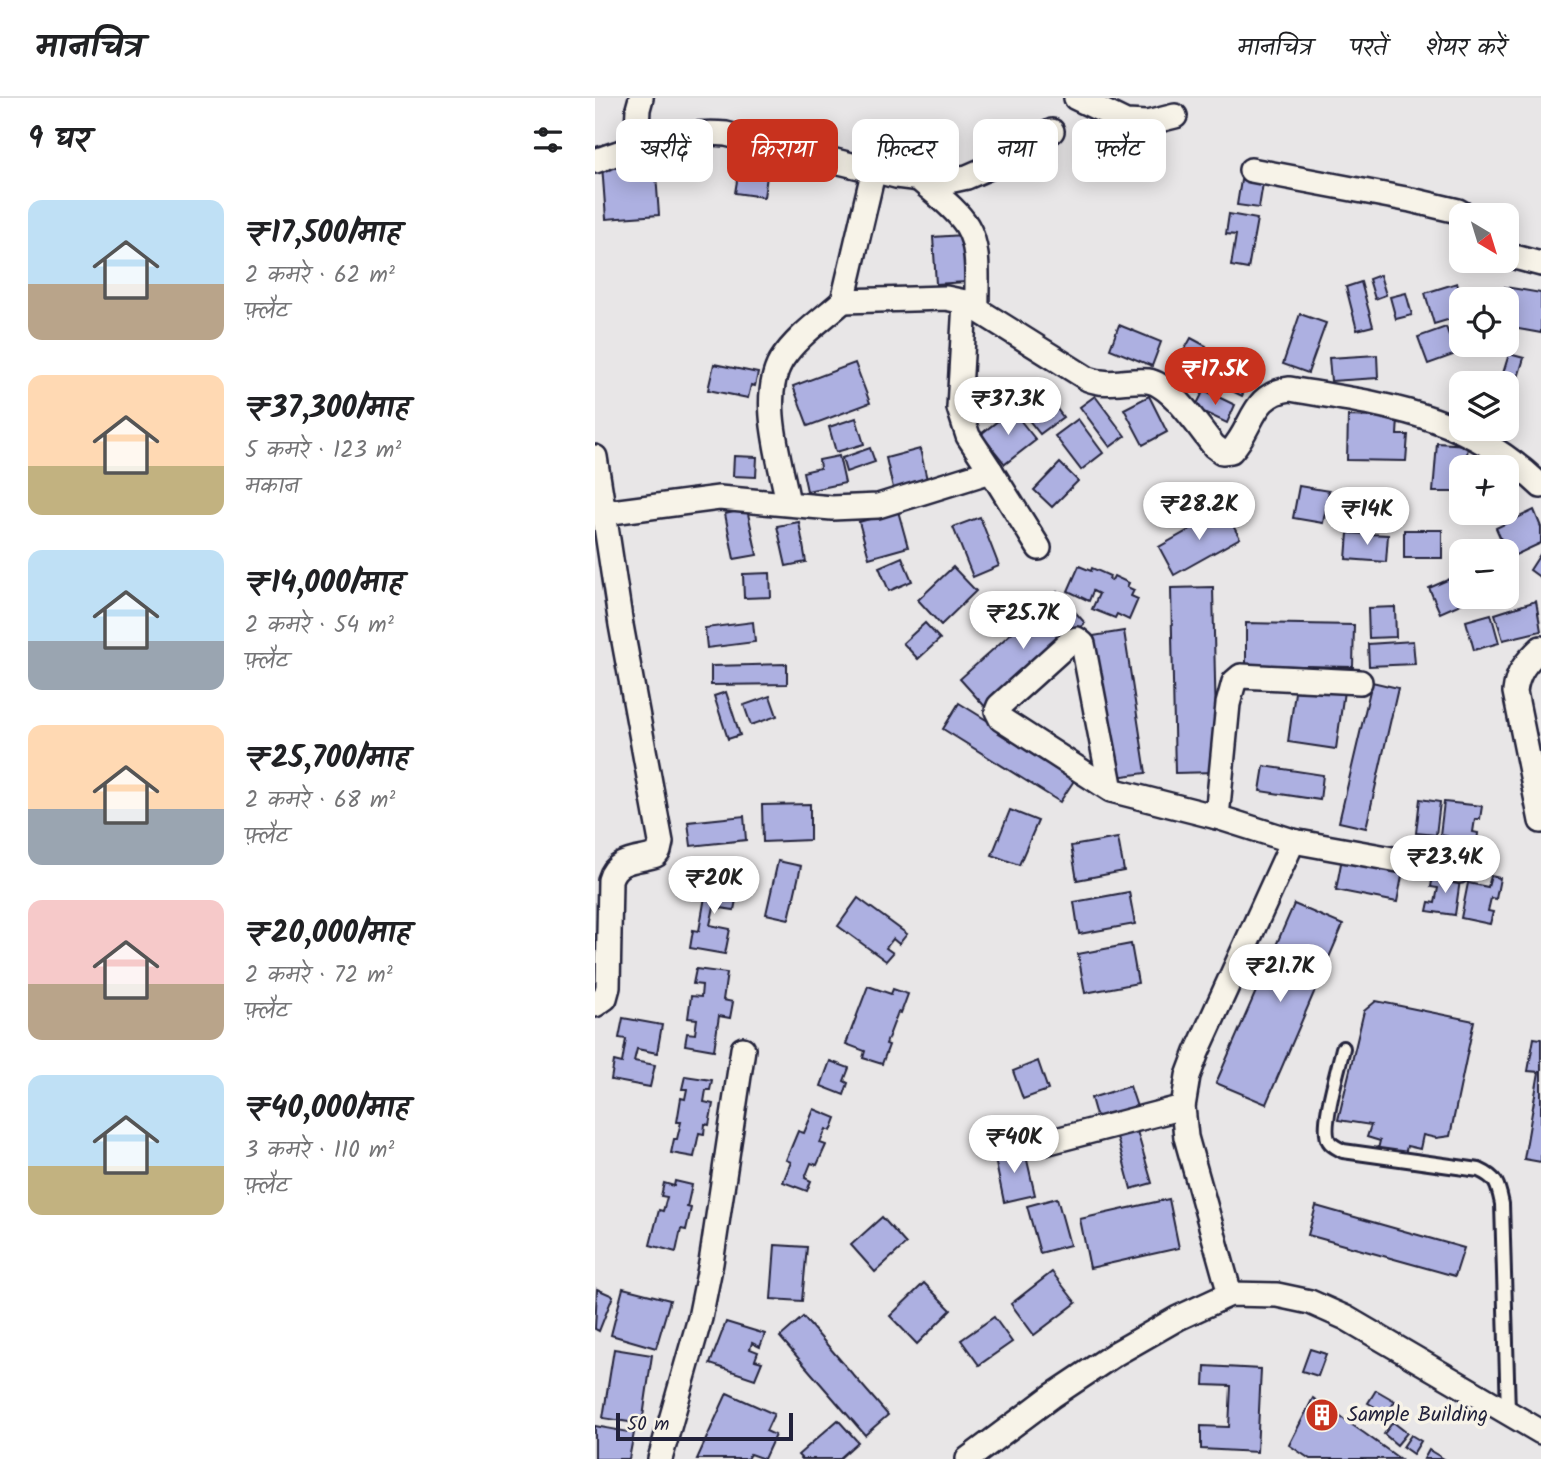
<!DOCTYPE html>
<html lang="hi">
<meta charset="utf-8">
<style>
body{margin:0;font-family:Kalam,"Playpen Sans Deva",sans-serif;background:#f6f6f6;color:#202124;height:100vh;display:flex;flex-direction:column;font-size:26px;white-space:nowrap}
*{box-sizing:border-box;margin:0}
p{font-size:23px;color:#757577}
.icon{flex:none;width:38px;height:38px;fill:none;stroke:currentColor;stroke-width:2;stroke-linecap:round;stroke-linejoin:round}
.map{position:relative;flex:1;overflow:hidden}
.side{display:flex;flex-direction:column;background:#fff;width:595px}
.side>*{flex:none}
.top-card{position:absolute;left:21px;top:21px;width:665px;height:63px;display:flex;gap:14px}
.needle{width:46px;rotate:142deg}
.fabs{position:absolute;left:854px;top:105px;display:grid;gap:14px}
.fabs a{display:grid;place-items:center;width:70px;height:70px;border-radius:14px;background:#fff;box-shadow:0 4px 18px #0003;font-size:35px}
.scale{position:absolute;left:21px;bottom:18px;width:177px;box-sizing:border-box;padding-left:7px;border:4px solid #22223b;border-top:0;font-size:19px;line-height:24px;white-space:nowrap;color:#22223b;-webkit-text-stroke:5px #f7f3e8;paint-order:stroke}
.price{position:absolute;translate:-50% -60px;padding:0 16px;border-radius:24px;background:#fff;color:#222;font-size:23px;line-height:46px;filter:drop-shadow(0 2px 4px #0008)}
.price::after{content:'';position:absolute;left:50%;top:42px;width:21px;height:16px;margin-left:-10px;background:inherit;clip-path:polygon(0 0,100% 0,50% 100%)}
.price.selected{background:#c8321e;color:#fff}
ul{padding:0;list-style:none}
li{display:flex;align-items:center;gap:21px;height:175px;padding:0 28px}
li span{display:grid;place-items:center;flex:none;width:196px;height:140px;border-radius:14px;color:#555}
li>.icon{margin-inline-start:auto}
span .icon{width:84px;height:84px;fill:#fffc;stroke-width:1}
li b{font-size:30px}
h2{display:flex;justify-content:space-between;align-items:center;height:84px;padding:0 28px;font-size:30px}
.tag{padding:0 24px;border-radius:14px;background:#fff;box-shadow:0 4px 18px #0003;font-size:24px;line-height:63px}
.tag.selected{background:#c8321e;color:#fff}
header{display:flex;align-items:center;gap:42px;box-sizing:border-box;height:98px;padding:0 35px;background:#fff;border-bottom:2px solid #e0e0e0}
header strong{font-size:33px}
nav{display:flex;gap:38px;margin-inline-start:auto;font-size:24px}
main{display:flex;flex:1;min-height:0}
.map>svg:first-child{display:block}
.building{fill:#adb0e1;stroke:#22223b;stroke-width:2}
.lines{fill:none;stroke-linecap:round;stroke-linejoin:round}
.service-casing{stroke:#22223b;stroke-width:18}
.minor-casing{stroke:#22223b;stroke-width:28}
.service{stroke:#f7f3e8;stroke-width:12}
.minor{stroke:#f7f3e8;stroke-width:23}
.labels{text-anchor:middle;dominant-baseline:central;stroke-width:7;stroke-linejoin:round;paint-order:stroke}
.poi-label{font-size:21px;fill:#22223b;stroke:#f7f3e8;text-anchor:start}
</style>
<header>
<strong>मानचित्र</strong>
<nav><a>मानचित्र</a><a>परतें</a><a>शेयर करें</a></nav>
</header>
<main>
<section class="side">
<h2>9 घर<svg class="icon" aria-label="filters" viewBox="0 0 24 24"><path d="M4 7h16M4 17h16"/><circle cx="9" cy="7" r="2"/><circle cx="15" cy="17" r="2"/></svg></h2>
<ul>
<li><span style="background:linear-gradient(#bfe0f5 60%,#b9a48a 0)"><svg class="icon" aria-label="home" viewBox="0 0 24 24"><path d="M3 11l9-7 9 7M6 9v11h12V9"/></svg></span><div><b>₹17,500/माह</b><p>2 कमरे · 62 m²</p><p>फ़्लैट</p></div></li>
<li><span style="background:linear-gradient(#ffd9b3 65%,#c2b280 0)"><svg class="icon" aria-label="home" viewBox="0 0 24 24"><path d="M3 11l9-7 9 7M6 9v11h12V9"/></svg></span><div><b>₹37,300/माह</b><p>5 कमरे · 123 m²</p><p>मकान</p></div></li>
<li><span style="background:linear-gradient(#bfe0f5 65%,#9aa5b1 0)"><svg class="icon" aria-label="home" viewBox="0 0 24 24"><path d="M3 11l9-7 9 7M6 9v11h12V9"/></svg></span><div><b>₹14,000/माह</b><p>2 कमरे · 54 m²</p><p>फ़्लैट</p></div></li>
<li><span style="background:linear-gradient(#ffd9b3 60%,#9aa5b1 0)"><svg class="icon" aria-label="home" viewBox="0 0 24 24"><path d="M3 11l9-7 9 7M6 9v11h12V9"/></svg></span><div><b>₹25,700/माह</b><p>2 कमरे · 68 m²</p><p>फ़्लैट</p></div></li>
<li><span style="background:linear-gradient(#f6c9c9 60%,#b9a48a 0)"><svg class="icon" aria-label="home" viewBox="0 0 24 24"><path d="M3 11l9-7 9 7M6 9v11h12V9"/></svg></span><div><b>₹20,000/माह</b><p>2 कमरे · 72 m²</p><p>फ़्लैट</p></div></li>
<li><span style="background:linear-gradient(#bfe0f5 65%,#c2b280 0)"><svg class="icon" aria-label="home" viewBox="0 0 24 24"><path d="M3 11l9-7 9 7M6 9v11h12V9"/></svg></span><div><b>₹40,000/माह</b><p>3 कमरे · 110 m²</p><p>फ़्लैट</p></div></li>
</ul>
</section>
<div class="map">
<svg width="946" height="1361" viewBox="0 0 946 1361">
<rect width="100%" height="100%" fill="#e8e6e7"/>
<filter id="ink" filterUnits="userSpaceOnUse"><feTurbulence type="fractalNoise" baseFrequency=".0143" numOctaves="2"/><feDisplacementMap in="SourceGraphic" scale="14" xChannelSelector="R" yChannelSelector="G"/><feConvolveMatrix kernelMatrix="1 2 1 2 8 2 1 2 1" color-interpolation-filters="sRGB"/></filter>
<g filter="url(#ink)">
<g class="building">
<path d="M147,53L175,57L169,99L140,95Z"/>
<path d="M60,63L64,117L11,121L7,67Z"/>
<path d="M647,76L669,79L664,110L642,107Z"/>
<path d="M634,116L662,121L653,171L636,168L641,137L631,136Z"/>
<path d="M368,137L371,184L341,186L338,139Z"/>
<path d="M785,177L791,197L780,201L774,181Z"/>
<path d="M766,184L778,228L762,232L751,189Z"/>
<path d="M862,185L867,201L866,218L839,226L830,195Z"/>
<path d="M910,189L946,195V235L912,229V201H907Z"/>
<path d="M811,195L817,217L801,221L795,199Z"/>
<path d="M705,216L731,225L713,275L688,266Z"/>
<path d="M524,227L566,244L557,268L515,251Z"/>
<path d="M851,229L861,256L833,266L823,239Z"/>
<path d="M596,240L611,248L600,269L585,260Z"/>
<path d="M616,250L633,258L621,285L603,277Z"/>
<path d="M914,256L929,260L912,316V285H905Z"/>
<path d="M782,257L783,280L736,283L734,260Z"/>
<path d="M640,261L660,271L647,298L627,288Z"/>
<path d="M260,265L275,305L213,328L198,288Z"/>
<path d="M119,266L163,275L160,288L156,287L153,300L113,292Z"/>
<path d="M871,277L897,285H868Z"/>
<path d="M866,291V320L858,317Z"/>
<path d="M609,292L640,307L632,325L600,310Z"/>
<path d="M449,294L468,319L445,336L425,311Z"/>
<path d="M500,298L530,338L515,349L485,309Z"/>
<path d="M554,298L572,334L548,347L529,311Z"/>
<path d="M417,312L441,342L410,366L386,336Z"/>
<path d="M753,318L803,320L802,337H813L811,363L752,362Z"/>
<path d="M261,320L269,346L241,354L234,329Z"/>
<path d="M483,321L508,355L486,372L460,338Z"/>
<path d="M842,345L873,347L871,369H866V394H838Z"/>
<path d="M275,350L280,364L251,374L247,360Z"/>
<path d="M325,351L333,386L299,394L291,360Z"/>
<path d="M139,358L162,359L161,379L138,378Z"/>
<path d="M244,358L250,385L212,393L208,374L225,370L224,362Z"/>
<path d="M465,365L483,383L457,409L439,392Z"/>
<path d="M704,388L734,393L728,425L698,420Z"/>
<path d="M152,411L162,457L139,461L130,416Z"/>
<path d="M629,412L645,440L579,477L564,449Z"/>
<path d="M939,412L946,429V445L914,460L901,430Z"/>
<path d="M303,413L313,449L274,460L264,424Z"/>
<path d="M385,419L404,468L378,479L358,429Z"/>
<path d="M204,424L211,464L191,468L182,428Z"/>
<rect x="809" y="432" width="38" height="28"/>
<path d="M753,435L793,437L791,464L751,461Z"/>
<path d="M946,455V480L935,472Z"/>
<path d="M307,459L317,483L294,493L284,469Z"/>
<path d="M484,468L496,473L497,470L515,478L514,481L517,482L519,478L534,485L532,489L539,492L536,498L543,501L534,522L522,516L520,520L497,511L504,496L498,493L494,503L473,493Z"/>
<path d="M358,469L381,493L346,527L323,502Z"/>
<path d="M175,475L176,499L149,500L148,476Z"/>
<path d="M866,476V499L879,500L845,515L834,490Z"/>
<path d="M618,489L622,674L580,675L576,490Z"/>
<path d="M462,494L490,525L393,612L365,581Z"/>
<path d="M941,503L946,533L908,542L900,516Z"/>
<path d="M800,509L801,539L774,540L773,510Z"/>
<path d="M896,516L904,545L879,552L871,523Z"/>
<path d="M158,524L160,544L112,550L110,530Z"/>
<path d="M330,525L345,541L323,561L308,545Z"/>
<path d="M651,525L759,527L758,569L651,567Z"/>
<path d="M529,533L551,675L521,679L498,538Z"/>
<path d="M818,543L820,566L774,568L773,546Z"/>
<path d="M192,566V586L116,587V568Z"/>
<path d="M777,584L803,590L771,730L744,724Z"/>
<path d="M701,587L749,593L741,651L693,644Z"/>
<path d="M131,594L145,637L133,641L119,598Z"/>
<path d="M175,598L182,618L156,627L149,607Z"/>
<path d="M364,605L482,678L465,704L348,631Z"/>
<path d="M669,668L728,677L725,702L665,693Z"/>
<path d="M825,701L845,704L841,737L821,735Z"/>
<path d="M849,704L887,708L885,721H880L878,734L883,735L882,745L852,742V738L845,737Z"/>
<path d="M215,706V742L168,744L167,707Z"/>
<path d="M415,712L443,723L424,767L397,757Z"/>
<path d="M149,718L151,742L96,748L93,724Z"/>
<path d="M523,740L529,773L482,782L476,748Z"/>
<path d="M747,760L808,773L802,804L741,792Z"/>
<path d="M183,763L206,768L194,821L171,816Z"/>
<path d="M838,777L865,782L860,817L832,813L834,804L840,805L843,790L836,789Z"/>
<path d="M896,778L905,780L901,801L896,800L893,813L898,814L895,826L866,820L873,785L893,789Z"/>
<path d="M107,780L144,787L139,812L119,809L115,827L135,831L130,856L95,850L98,832L104,833L110,799L104,797Z"/>
<path d="M534,794L540,826L484,836L479,804Z"/>
<path d="M263,800L312,836L304,846L298,841L291,850L298,855L291,863L243,828Z"/>
<path d="M699,806L748,827L671,1006L621,985Z"/>
<path d="M536,846L543,885L490,895L483,856Z"/>
<path d="M101,871L132,875L128,902L138,904L135,920L124,918L119,952L90,947L92,935L100,936L102,921L93,920L96,898L106,899L107,887L98,886Z"/>
<path d="M273,888L296,896L298,891L313,896L306,915L303,914L291,946L294,947L287,966L268,960L270,953L251,946Z"/>
<path d="M781,903L879,923L855,1038L841,1040L828,1037L825,1051L812,1048L810,1057L783,1051L785,1043L772,1039L776,1027L743,1022L769,913Z"/>
<path d="M28,920L67,927L62,955L42,951L39,963L60,967L55,989L16,982L19,963L27,965L31,941L24,940Z"/>
<path d="M939,940L946,941V1064L929,1061L944,974L933,973Z"/>
<path d="M235,963L254,970L249,983L253,985L249,997L226,988Z"/>
<path d="M443,963L453,992L428,1001L418,973Z"/>
<path d="M90,978L117,982L115,992H111L109,1004L118,1006L114,1027L110,1026L109,1036L104,1035L99,1059L76,1055L79,1041H82L86,1024H82L86,1000L90,1001L92,991H87Z"/>
<path d="M535,988L542,1009L502,1021L496,1000Z"/>
<path d="M219,1011L241,1020L236,1033L231,1031L225,1045L231,1047L222,1067L216,1065L210,1080L216,1083L212,1093L188,1084L196,1064L191,1062L203,1033L209,1035Z"/>
<path d="M542,1033L557,1085L536,1091L522,1039Z"/>
<path d="M429,1049L440,1097L409,1104L399,1056Z"/>
<path d="M80,1083L97,1087L92,1109L96,1110L91,1132L86,1131L81,1154L55,1147L64,1112L68,1113L72,1099L66,1098L69,1085L79,1088Z"/>
<path d="M462,1100L475,1147L445,1155L432,1108Z"/>
<path d="M574,1101L584,1150L495,1170L485,1121Z"/>
<path d="M721,1108L869,1150L860,1178L713,1137Z"/>
<path d="M287,1119L311,1146L280,1174L256,1147Z"/>
<path d="M180,1147L212,1149L207,1203L176,1201Z"/>
<path d="M457,1174L481,1205L439,1237L416,1206Z"/>
<path d="M329,1185L356,1212L322,1246L295,1218Z"/>
<path d="M28,1190L75,1202L61,1250L16,1237Z"/>
<path d="M2,1191L18,1198L4,1233L0,1231Z"/>
<path d="M208,1219L293,1317L270,1337L185,1239Z"/>
<path d="M399,1219L417,1244L384,1267L366,1242Z"/>
<path d="M131,1224L170,1236L165,1249L157,1245L155,1251L163,1254L160,1262L167,1264L160,1281L115,1266Z"/>
<path d="M19,1251L57,1257L47,1326L8,1320Z"/>
<path d="M715,1251L731,1256L723,1278L707,1273Z"/>
<path d="M610,1268L666,1271L662,1354L606,1351V1328L634,1329L636,1288L609,1287Z"/>
<path d="M781,1292L800,1303L792,1316L773,1305Z"/>
<path d="M132,1295L179,1316L171,1333L180,1337L169,1361L155,1356L152,1361H102Z"/>
<path d="M718,1300L769,1335L805,1361H715L694,1347Z"/>
<path d="M243,1322L263,1344L244,1361H207L203,1357Z"/>
<path d="M798,1324L812,1335L802,1347L789,1336Z"/>
<path d="M0,1328L39,1335L34,1361H0Z"/>
<path d="M816,1337L826,1343L818,1356L808,1349Z"/>
<path d="M834,1352L849,1361H829Z"/>
</g>
<g class="lines">
<defs>
<path id="service" d="M748,950C744,969 725,1029 734,1043C737,1048 743,1050 748,1053L884,1072C902,1080 903,1087 907,1106L913,1314"/>
<g id="minor">
<path d="M481,0L531,24L552,25L580,18"/>
<path d="M41,50L43,11L46,0"/>
<path d="M0,63C41,49 87,31 131,36L301,78L349,84L372,79L395,69L457,33"/>
<path d="M279,71L248,203L351,200L370,204L493,281C513,289 532,281 553,283C576,286 604,330 619,348L627,354L636,353C659,329 656,296 695,291C795,308 869,315 946,388"/>
<path d="M656,72L816,102L863,113L870,117"/>
<path d="M324,81C339,95 361,110 372,128C386,151 381,185 382,211"/>
<path d="M912,157L946,166"/>
<path d="M0,359L9,415L124,400L237,410L283,408L396,373L373,338L364,310L370,204"/>
<path d="M396,373L444,450"/>
<path d="M193,405C186,365 164,300 186,263C201,239 228,221 248,203"/>
<path d="M946,550C932,563 922,574 920,594L946,723"/>
<path d="M516,692L488,546L482,541L476,543L404,608L402,613L406,621L516,692L622,719L698,743L602,954L593,978L588,1009L591,1039L635,1196"/>
<path d="M622,719L633,606L639,584L646,578L765,584"/>
<path d="M698,743L864,773"/>
<path d="M0,907L10,900L13,889L15,782C21,760 43,763 61,757L64,753L66,744L26,527L9,415"/>
<path d="M450,1045L588,1009"/>
<path d="M65,1361L105,1220L116,1165L148,951"/>
<path d="M373,1361L457,1298L520,1256L583,1220L635,1196L682,1197L715,1204L751,1220L946,1334"/>
</g>
</defs>
<use href="#service" class="service-casing"/>
<use href="#minor" class="minor-casing"/>
<use href="#service" class="service"/>
<use href="#minor" class="minor"/>
</g>
</g>
<defs>
<symbol id="building-disc" viewBox="-11 -11 22 22"><circle r="9.5" fill="#c8321e" stroke="#f7f3e8"/><path d="M-4-6H4V6H1V3H-1V6H-4ZM-2.5-4.3h1.7v1.8h-1.7ZM.8-4.3h1.7v1.8H.8ZM-2.5-1h1.7V.8h-1.7ZM.8-1h1.7V.8H.8Z" fill="#fff"/></symbol>
</defs>
<g fill-rule="evenodd">
<use href="#building-disc" x="708" y="1298" width="38" height="38"/>
</g>
<g class="labels">
<g class="poi-label">
<text x="752" y="1317">Sample Building</text>
</g>
</g>
</svg>
<div class="fabs">
<a><svg class="needle" viewBox="-14 -14 28 28"><path d="M0-13l5 13h-10z" fill="#e53935"/><path d="M0 13l5-13h-10z" fill="#757577"/></svg></a>
<a><svg class="icon" aria-label="locate" viewBox="0 0 24 24"><circle cx="12" cy="12" r="6"/><path d="M12 2v4M12 18v4M2 12h4M18 12h4"/></svg></a>
<a><svg class="icon" aria-label="layers" viewBox="0 0 24 24"><path d="M12 4l9 5-9 5-9-5zM3 14l9 5 9-5"/></svg></a>
<a>+</a>
<a>−</a>
</div>
<div class="scale">50 m</div>
<b class="price selected" style="left:620px;top:309px">₹17.5K</b>
<b class="price" style="left:413px;top:339px">₹37.3K</b>
<b class="price" style="left:604px;top:444px">₹28.2K</b>
<b class="price" style="left:772px;top:449px">₹14K</b>
<b class="price" style="left:428px;top:553px">₹25.7K</b>
<b class="price" style="left:850px;top:797px">₹23.4K</b>
<b class="price" style="left:119px;top:818px">₹20K</b>
<b class="price" style="left:685px;top:906px">₹21.7K</b>
<b class="price" style="left:419px;top:1077px">₹40K</b>
<div class="top-card">
<a class="tag">खरीदें</a>
<a class="tag selected">किराया</a>
<a class="tag">फ़िल्टर</a>
<a class="tag">नया</a>
<a class="tag">फ़्लैट</a>
</div>
</div>
</main>
